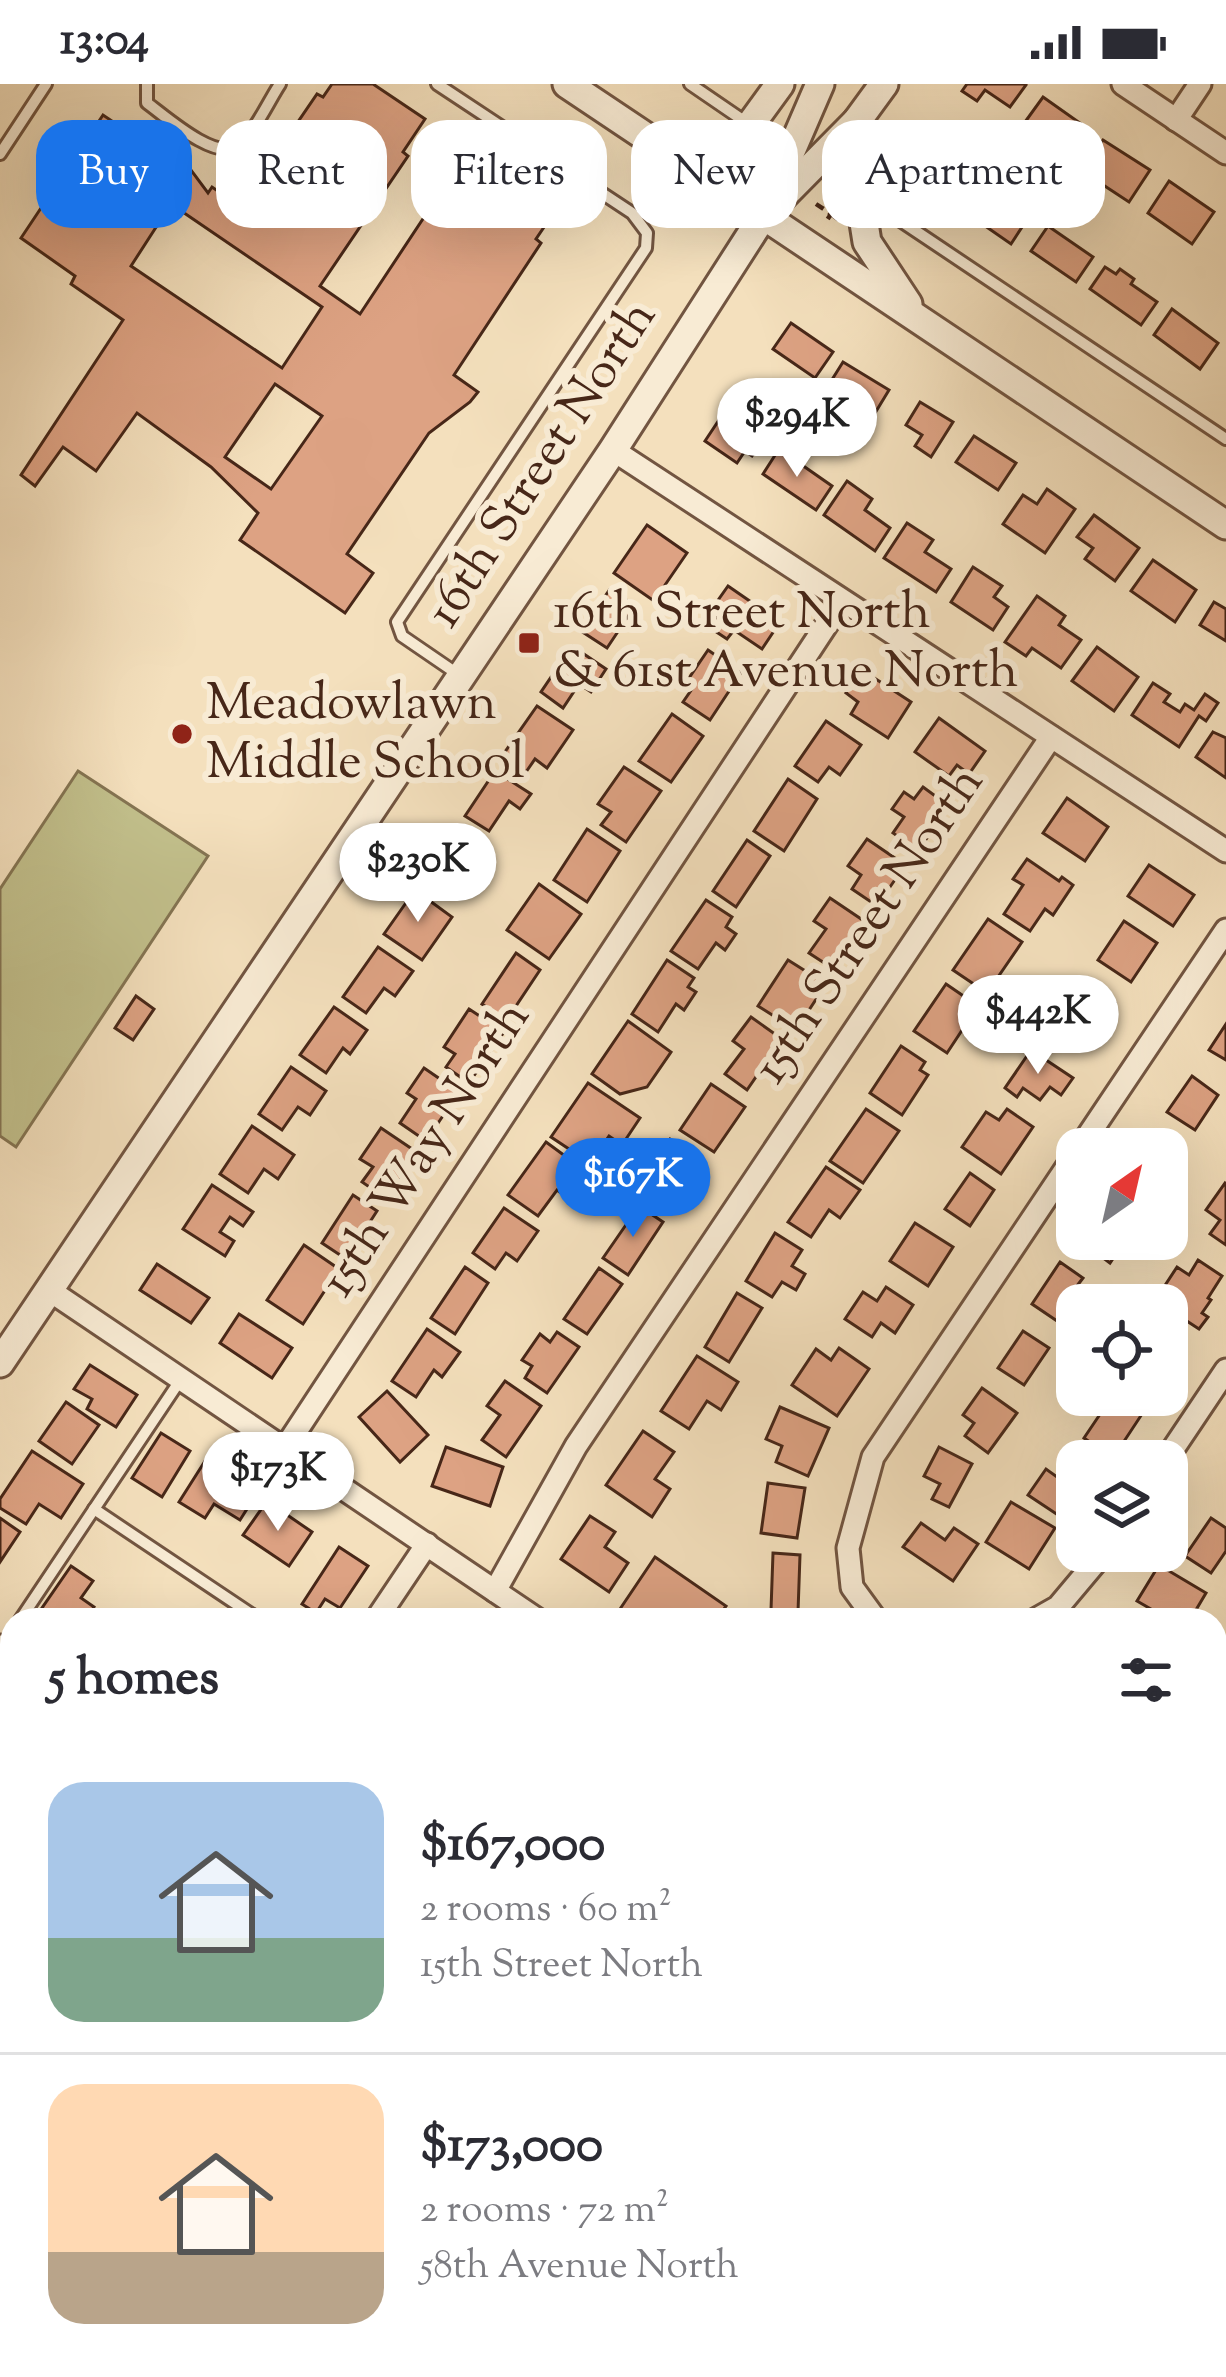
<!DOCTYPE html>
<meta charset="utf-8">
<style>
body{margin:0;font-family:"Sorts Mill Goudy",serif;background:#f2f2f3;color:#2b2b33;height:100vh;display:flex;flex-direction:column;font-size:45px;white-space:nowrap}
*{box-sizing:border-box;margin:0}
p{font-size:39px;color:#7c7c81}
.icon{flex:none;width:66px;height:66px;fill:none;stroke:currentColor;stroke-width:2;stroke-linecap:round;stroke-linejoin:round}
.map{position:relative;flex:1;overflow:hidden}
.panel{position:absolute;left:0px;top:1524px;width:1227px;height:771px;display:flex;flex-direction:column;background:#fff;border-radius:36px 36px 0 0;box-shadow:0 12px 48px #0002}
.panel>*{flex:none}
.hud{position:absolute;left:36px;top:36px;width:1155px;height:108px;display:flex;gap:24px}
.needle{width:78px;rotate:34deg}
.fabs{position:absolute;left:1056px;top:1044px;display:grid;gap:24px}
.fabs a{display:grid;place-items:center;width:132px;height:132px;border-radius:24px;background:#fff;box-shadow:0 12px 48px #0002;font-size:60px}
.price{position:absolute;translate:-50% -102px;padding:0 27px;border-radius:42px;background:#fff;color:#222;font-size:39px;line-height:78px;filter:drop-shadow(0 3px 6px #0008)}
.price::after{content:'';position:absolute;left:50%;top:72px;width:36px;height:27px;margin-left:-18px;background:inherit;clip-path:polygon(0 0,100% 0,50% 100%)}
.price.active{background:#1a73e8;color:#fff}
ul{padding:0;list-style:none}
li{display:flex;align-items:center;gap:36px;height:300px;padding:0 48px}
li+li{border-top:3px solid #e1e1e2}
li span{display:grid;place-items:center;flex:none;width:336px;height:240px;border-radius:36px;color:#555}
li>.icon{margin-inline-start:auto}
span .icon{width:144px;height:144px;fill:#fffc;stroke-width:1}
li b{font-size:51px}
h2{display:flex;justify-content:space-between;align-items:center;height:144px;padding:0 48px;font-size:51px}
.chip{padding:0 42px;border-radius:36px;background:#fff;box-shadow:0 12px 48px #0002;font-size:42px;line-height:108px}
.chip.active{background:#1a73e8;color:#fff}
.status{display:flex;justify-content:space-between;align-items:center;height:84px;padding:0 60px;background:#fff;direction:ltr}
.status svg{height:33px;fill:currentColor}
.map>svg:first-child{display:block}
.green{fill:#c2c08c;stroke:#847452;stroke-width:3}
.building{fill:#dda283;stroke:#472718;stroke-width:3;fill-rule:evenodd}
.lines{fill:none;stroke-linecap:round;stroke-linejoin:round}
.service-casing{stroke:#725541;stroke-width:16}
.minor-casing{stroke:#725541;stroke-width:27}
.tertiary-casing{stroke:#725541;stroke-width:33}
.path{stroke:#472718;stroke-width:4.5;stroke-dasharray:9 6;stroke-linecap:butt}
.service{stroke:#f8ebd4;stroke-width:10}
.minor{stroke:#f8ebd4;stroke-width:21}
.tertiary{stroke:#f8ebd4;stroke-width:27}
.poi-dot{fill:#8f2418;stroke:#f8ebd4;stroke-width:4.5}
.labels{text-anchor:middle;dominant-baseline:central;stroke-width:12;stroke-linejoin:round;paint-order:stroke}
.street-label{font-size:51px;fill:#472718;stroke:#f8ebd4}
.poi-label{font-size:51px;fill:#472718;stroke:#f8ebd4;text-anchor:start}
</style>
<div class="status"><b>13:04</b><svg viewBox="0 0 49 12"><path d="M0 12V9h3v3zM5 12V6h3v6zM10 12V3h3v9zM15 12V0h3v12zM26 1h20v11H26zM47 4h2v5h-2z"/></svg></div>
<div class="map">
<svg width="1226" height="2293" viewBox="0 0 1226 2293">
<rect width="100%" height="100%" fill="#f4e0bd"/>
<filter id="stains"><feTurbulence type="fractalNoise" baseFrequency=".00167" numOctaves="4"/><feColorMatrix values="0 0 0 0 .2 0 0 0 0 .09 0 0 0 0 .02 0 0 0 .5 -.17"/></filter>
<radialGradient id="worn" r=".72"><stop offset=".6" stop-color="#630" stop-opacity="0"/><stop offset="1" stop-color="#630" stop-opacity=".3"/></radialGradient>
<path class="green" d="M78,687L208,772L16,1063L0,1052V805Z"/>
<g class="building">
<path d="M332,0H373L425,35L403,68L408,72L320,202L360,230L448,97L455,101L477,69L557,124L536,155L541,159L454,291L478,308L470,318L429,349L347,470L373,489L345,529L240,456L258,429L211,383L137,329L96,387L63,363L35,402L21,391L123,236L71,200L75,192L21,154L103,31L155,66L159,62L188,82L208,109L212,103L228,114L223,122L235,130L317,10L323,13ZM171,120L322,223L282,284L131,182ZM275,300L322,332L271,405L225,373Z"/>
<path d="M967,0H1025L1026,1L1010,23L985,6L977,17L962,7Z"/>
<path d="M1043,13L1087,44L1068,70L1025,38Z"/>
<path d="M1103,56L1150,86L1129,118L1082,87Z"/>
<path d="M920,58L966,89L949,114L904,83Z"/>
<path d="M1169,97L1214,128L1192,160L1148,129Z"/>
<path d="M981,103L1028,134L1011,160L965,128Z"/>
<path d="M1048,142L1093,173L1076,198L1031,167Z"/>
<path d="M1105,183L1116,190L1120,185L1134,195L1131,200L1157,218L1141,241L1090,205Z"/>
<path d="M1172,225L1218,259L1200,285L1154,251Z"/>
<path d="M791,239L833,268L815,294L773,265Z"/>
<path d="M843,278L889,306L869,339L823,310Z"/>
<path d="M745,310L771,328L754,353L762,358L752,372L745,367L737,379L705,357L719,336L725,341Z"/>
<path d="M920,318L953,338L931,373L915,362L922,351L906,341Z"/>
<path d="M974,352L1016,379L998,406L956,378Z"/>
<path d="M779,365L832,402L816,426L763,390Z"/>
<path d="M847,397L872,415L865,426L890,444L875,467L824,431Z"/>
<path d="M1047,405L1075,425L1045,469L1003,440L1023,411L1037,420Z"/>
<path d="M1094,431L1139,464L1115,497L1085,475L1093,464L1077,453Z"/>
<path d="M907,439L933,456L925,468L951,485L936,508L884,474Z"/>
<path d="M647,441L687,469L654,517L614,489Z"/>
<path d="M1153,476L1196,506L1175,538L1131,507Z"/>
<path d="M973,483L1002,502L994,513L1008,523L993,546L951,518Z"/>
<path d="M728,502L780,538L762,565L734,546L727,555L712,545L719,535L709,529Z"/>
<path d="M610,505L635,522L607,564L581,547Z"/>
<path d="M1037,512L1065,532L1059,541L1081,556L1061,584L1032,564L1026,572L1005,558Z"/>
<path d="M1214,518L1226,525V557L1200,541Z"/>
<path d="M572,562L606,585L591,608L579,600L563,624L541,608Z"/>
<path d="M1097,563L1138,593L1114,627L1072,597Z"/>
<path d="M708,566L741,589L710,636L683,618L694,602L687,597Z"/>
<path d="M862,586L911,618L888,654L851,630L858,618L846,609Z"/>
<path d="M1153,599L1170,610L1164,618L1180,628L1185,620L1194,626L1205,610L1218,619L1206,637L1199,632L1179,663L1132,631Z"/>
<path d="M537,622L573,646L547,684L535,675L526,688L502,672Z"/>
<path d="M672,630L703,652L671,698L639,677Z"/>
<path d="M939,634L985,667L969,690L957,681L949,692L915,668Z"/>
<path d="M826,637L861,661L840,691L829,683L818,698L795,682Z"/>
<path d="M1213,648L1226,654V694L1196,673Z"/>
<path d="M624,683L661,707L626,758L601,741L611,728L598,720Z"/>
<path d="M495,687L531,710L520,725L509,717L489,747L465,732Z"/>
<path d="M788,695L817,715L784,767L754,747Z"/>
<path d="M923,703L949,722L918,767L893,749L904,733L892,725L904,708L914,715Z"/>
<path d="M1067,714L1108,743L1085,777L1043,749Z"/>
<path d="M454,744L486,766L454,812L422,790Z"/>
<path d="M587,745L620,767L587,818L554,796Z"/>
<path d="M867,755L905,781L877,822L852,805L861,791L848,782Z"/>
<path d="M747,756L770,772L736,823L713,807Z"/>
<path d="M1027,775L1059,797L1062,793L1073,801L1053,831L1045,825L1030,847L1004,830L1023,801L1013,795Z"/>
<path d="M1149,781L1194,811L1173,842L1128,812Z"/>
<path d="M539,800L581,830L549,875L507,846Z"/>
<path d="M415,806L452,833L422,876L384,850Z"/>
<path d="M830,814L867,839L835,886L809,869L826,845L814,837Z"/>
<path d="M706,816L732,833L726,843L736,850L725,866L716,859L698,885L671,867Z"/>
<path d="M988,835L1022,858L987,909L953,886Z"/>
<path d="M1124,837L1157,859L1131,898L1098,876Z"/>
<path d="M378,863L413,887L395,912L384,904L366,929L343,913Z"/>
<path d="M516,869L540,886L506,937L482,920Z"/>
<path d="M667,876L694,894L688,903L696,908L684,926L676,920L658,948L632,930Z"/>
<path d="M788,876L826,900L796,946L758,922Z"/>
<path d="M946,900L978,922L947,969L914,947Z"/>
<path d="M1089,902L1115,919L1089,958L1063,941Z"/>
<path d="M136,912L154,925L133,956L115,944Z"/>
<path d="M334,923L367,946L350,970L343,964L326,989L300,971Z"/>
<path d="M469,925L504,948L469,999L446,983L455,970L444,963Z"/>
<path d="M751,933L782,955L747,1006L725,990L744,965L733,957Z"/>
<path d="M628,937L671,968L647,1003L620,1010L592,990Z"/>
<path d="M1226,940V976L1209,966Z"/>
<path d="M901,962L925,978L920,986L928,991L902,1031L870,1009Z"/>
<path d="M1031,966L1073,994L1061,1011L1050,1003L1040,1016L1023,1004L1017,1013L1005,1004Z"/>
<path d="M291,983L326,1007L310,1031L298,1023L282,1046L259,1030Z"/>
<path d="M424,984L459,1008L426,1057L400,1039L416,1015L407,1009Z"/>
<path d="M1192,992L1218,1011L1195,1046L1167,1028Z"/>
<path d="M588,999L640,1034L622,1061L609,1052L590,1079L551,1053Z"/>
<path d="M711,1000L745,1023L714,1068L680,1046Z"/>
<path d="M866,1025L899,1047L863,1099L830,1077Z"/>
<path d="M1007,1025L1033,1043L1001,1090L962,1063L986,1028L999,1036Z"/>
<path d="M252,1042L294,1071L278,1095L264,1085L248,1109L220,1090Z"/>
<path d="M381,1044L418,1069L387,1115L362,1098L373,1083L360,1075Z"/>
<path d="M1146,1049L1172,1068L1167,1075V1065H1135Z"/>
<path d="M670,1055L703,1077L667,1129L635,1107Z"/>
<path d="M546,1058L591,1091L572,1117L557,1106L538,1132L508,1111Z"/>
<path d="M826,1083L860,1106L840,1134L829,1126L811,1153L788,1138Z"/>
<path d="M970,1089L994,1106L970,1142L945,1125Z"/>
<path d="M1225,1099L1226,1100V1161L1210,1150L1220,1136L1206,1126Z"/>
<path d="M212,1101L253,1128L243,1142L230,1133L220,1148L234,1157L225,1172L183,1145Z"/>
<path d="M353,1111L377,1127L346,1175L322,1159Z"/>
<path d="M639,1122L663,1138L628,1191L603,1174Z"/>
<path d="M504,1124L538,1147L517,1177L506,1169L495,1185L473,1169Z"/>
<path d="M915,1139L953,1163L928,1202L890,1177Z"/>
<path d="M775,1149L802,1166L792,1182L805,1190L796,1206L782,1198L772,1213L746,1197Z"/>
<path d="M1078,1155H1126L1110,1179Z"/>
<path d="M304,1161L339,1185L303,1240L267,1216Z"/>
<path d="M1198,1176L1222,1192L1208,1214L1211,1216L1202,1229L1208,1233L1199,1245L1167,1224L1173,1216L1160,1209L1177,1183L1189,1191Z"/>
<path d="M1060,1178L1083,1194L1073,1207L1085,1215L1077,1221L1066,1243L1032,1220Z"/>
<path d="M157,1180L209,1214L191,1239L140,1206Z"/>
<path d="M465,1183L488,1199L455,1250L431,1234Z"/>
<path d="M599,1184L622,1200L587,1250L564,1235Z"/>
<path d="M886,1203L913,1221L895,1249L881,1239L872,1253L845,1235L863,1208L877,1217Z"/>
<path d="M737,1209L762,1224L729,1278L705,1263Z"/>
<path d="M239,1230L292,1264L272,1294L220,1259Z"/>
<path d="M427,1245L460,1268L442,1293L434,1286L416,1313L392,1297Z"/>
<path d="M1023,1247L1049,1264L1024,1301L998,1284Z"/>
<path d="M557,1248L579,1263L547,1309L525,1294L532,1282L522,1276L540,1250L550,1258Z"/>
<path d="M1167,1253L1182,1263L1167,1285Z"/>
<path d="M839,1264L869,1285L837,1332L792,1301L816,1265L831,1276Z"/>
<path d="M697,1272L738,1298L721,1326L707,1317L689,1345L661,1327Z"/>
<path d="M90,1281L137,1311L116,1343L87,1325L92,1315L74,1305Z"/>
<path d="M505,1297L541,1322L506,1373L482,1356L500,1331L487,1322Z"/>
<path d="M982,1304L1017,1329L988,1369L965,1352L974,1339L963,1331Z"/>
<path d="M387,1307L428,1351L400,1378L359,1333Z"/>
<path d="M1113,1311H1127L1146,1324L1113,1374L1084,1354Z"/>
<path d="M66,1318L99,1341L72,1380L39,1357Z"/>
<path d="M780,1323L829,1344L808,1392L776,1378L782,1362L766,1355Z"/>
<path d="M643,1347L674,1368L655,1395L670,1405L652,1433L606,1401Z"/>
<path d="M161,1349L190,1367L162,1413L132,1394Z"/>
<path d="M446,1363L503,1383L490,1422L432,1402Z"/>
<path d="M939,1363L972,1380L949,1423L932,1415L940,1400L924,1392Z"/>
<path d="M32,1367L83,1400L61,1434L39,1420L26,1440L0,1424V1415Z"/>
<path d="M1075,1367L1089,1377H1077V1416L1064,1435L1028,1411L1046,1385L1057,1393Z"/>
<path d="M205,1377L257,1409L240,1436L214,1420L205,1434L179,1418Z"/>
<path d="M768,1399L805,1404L797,1454L761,1449Z"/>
<path d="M267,1417L312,1448L289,1482L243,1451Z"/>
<path d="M1011,1418L1055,1444L1029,1485L986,1458Z"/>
<path d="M590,1432L615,1448L605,1463L628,1479L609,1508L561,1475Z"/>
<path d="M0,1434L20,1448L0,1478Z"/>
<path d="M1211,1434L1226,1444V1467L1211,1489L1185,1472Z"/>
<path d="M921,1439L945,1456L954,1444L978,1460L953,1497L903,1463Z"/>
<path d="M339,1463L368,1482L340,1524L325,1515L316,1529L302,1520Z"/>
<path d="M773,1469L800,1471L798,1528L771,1526Z"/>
<path d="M655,1473L726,1522L716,1536H636L620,1525Z"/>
<path d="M1159,1481L1206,1509L1190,1536H1170L1137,1517Z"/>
<path d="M71,1482L93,1497L81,1514L94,1523L86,1536H59L42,1524Z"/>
<path d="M1215,1594L1226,1601V1657L1215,1650Z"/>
<path d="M0,1623L12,1631V1642L0,1659Z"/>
<path d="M10,1853L12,1855V1892L0,1884V1867Z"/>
<path d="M1215,1887L1226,1895V1917L1222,1924L1215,1919Z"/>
<path d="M1215,2042L1226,2050V2080L1215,2073Z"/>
<path d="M1226,2213V2272L1222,2278L1226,2286L1221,2293H1199L1185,2283H1215V2229Z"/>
<path d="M5,2241L12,2246V2277L0,2269V2247Z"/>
<path d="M85,2283H119L112,2293H78Z"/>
<path d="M633,2283H670L663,2293H639L630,2287Z"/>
<path d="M927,2283H983L977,2293H920Z"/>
</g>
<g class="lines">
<defs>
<g id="service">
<path d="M147,0V19C165,32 215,77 236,62C254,51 268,18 280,0"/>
<path d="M437,0L632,129L647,149L646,164L397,538L402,552L459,591"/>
<path d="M690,0L747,39"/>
<path d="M0,70L46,0"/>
<path d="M865,113L1226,355"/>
<path d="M94,1425L260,1536"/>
<path d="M20,1536L181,1295"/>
<path d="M0,1755L12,1763"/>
<path d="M0,2138L12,2146"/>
<path d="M1215,2176L1226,2184"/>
<path d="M218,2283L233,2293"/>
<path d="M792,2283L808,2293"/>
</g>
<g id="minor">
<path d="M1123,0L1226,69"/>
<path d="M1176,36L1200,0"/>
<path d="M613,366L1226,767"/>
<path d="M1079,1065L1226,846"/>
<path d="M49,1206L538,1536"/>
<path d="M285,1364L842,517"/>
<path d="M1165,1377L1226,1286"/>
<path d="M495,1507L576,1362L1051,653"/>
<path d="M376,1536L427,1460"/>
<path d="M876,1536L852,1503L848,1464L873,1373L1077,1068"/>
<path d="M1035,1536L1058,1523L1105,1467"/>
<path d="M0,1562L12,1570"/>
<path d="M1215,1784L1226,1768"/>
<path d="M0,1950L12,1958"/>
<path d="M1215,1982L1226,1990"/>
<path d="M0,2100L12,2082"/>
<path d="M499,2283L514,2293"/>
<path d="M1084,2283L1099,2293"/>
<path d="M372,2293L378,2283"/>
<path d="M873,2293L880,2283"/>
</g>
<g id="tertiary">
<path d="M567,0L1226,441"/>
<path d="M857,37V95L867,158L908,220"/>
<path d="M711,95L780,0"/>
<path d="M775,120L857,37L884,0"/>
<path d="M0,1279L613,366L763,132L820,0"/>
</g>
</defs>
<use href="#service" class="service-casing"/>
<use href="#minor" class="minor-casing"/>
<use href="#tertiary" class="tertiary-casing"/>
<g class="path">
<path d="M837,117L831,130L839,136"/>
<path d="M816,120L831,130L825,139"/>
</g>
<use href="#service" class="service"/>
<use href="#minor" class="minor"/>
<use href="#tertiary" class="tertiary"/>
</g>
<g class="poi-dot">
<rect x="517" y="547" width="24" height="24" rx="6"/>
<circle cx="182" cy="650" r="12"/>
</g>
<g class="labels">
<g class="street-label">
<text transform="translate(543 381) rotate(-57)">16th Street North</text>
<text transform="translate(870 842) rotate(-56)">15th Street North</text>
<text transform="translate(427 1066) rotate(-57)">15th Way North</text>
</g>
<g class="poi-label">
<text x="553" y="530">16th Street North<tspan x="553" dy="59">&amp; 61st Avenue North</tspan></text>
<text x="206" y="621">Meadowlawn<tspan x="206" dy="59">Middle School</tspan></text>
</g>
</g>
<rect width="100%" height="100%" filter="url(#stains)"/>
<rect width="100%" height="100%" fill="url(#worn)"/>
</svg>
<div class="fabs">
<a><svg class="needle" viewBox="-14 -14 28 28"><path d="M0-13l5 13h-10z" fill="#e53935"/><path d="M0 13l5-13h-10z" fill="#7c7c81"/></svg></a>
<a><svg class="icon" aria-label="locate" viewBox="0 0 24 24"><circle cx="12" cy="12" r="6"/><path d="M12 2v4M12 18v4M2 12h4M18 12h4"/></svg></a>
<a><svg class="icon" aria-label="layers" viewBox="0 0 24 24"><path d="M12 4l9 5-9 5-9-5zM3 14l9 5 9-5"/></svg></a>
</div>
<b class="price" style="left:797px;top:396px">$294K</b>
<b class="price" style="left:418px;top:841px">$230K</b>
<b class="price" style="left:1038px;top:993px">$442K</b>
<b class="price active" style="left:633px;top:1156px">$167K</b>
<b class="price" style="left:278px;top:1450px">$173K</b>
<div class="hud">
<a class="chip active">Buy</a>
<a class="chip">Rent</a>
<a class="chip">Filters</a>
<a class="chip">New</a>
<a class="chip">Apartment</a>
</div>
<section class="panel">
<h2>5 homes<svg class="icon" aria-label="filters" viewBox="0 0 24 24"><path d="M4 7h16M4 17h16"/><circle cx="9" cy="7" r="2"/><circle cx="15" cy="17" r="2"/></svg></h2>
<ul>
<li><span style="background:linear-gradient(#a9c7e8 65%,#7fa58c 0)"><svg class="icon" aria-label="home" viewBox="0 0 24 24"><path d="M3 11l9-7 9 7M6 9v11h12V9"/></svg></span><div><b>$167,000</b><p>2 rooms · 60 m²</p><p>15th Street North</p></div></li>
<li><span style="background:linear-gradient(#ffd9b3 70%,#b9a48a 0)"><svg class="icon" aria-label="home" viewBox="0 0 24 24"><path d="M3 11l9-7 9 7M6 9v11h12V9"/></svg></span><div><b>$173,000</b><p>2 rooms · 72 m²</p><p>58th Avenue North</p></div></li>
</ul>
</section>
</div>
